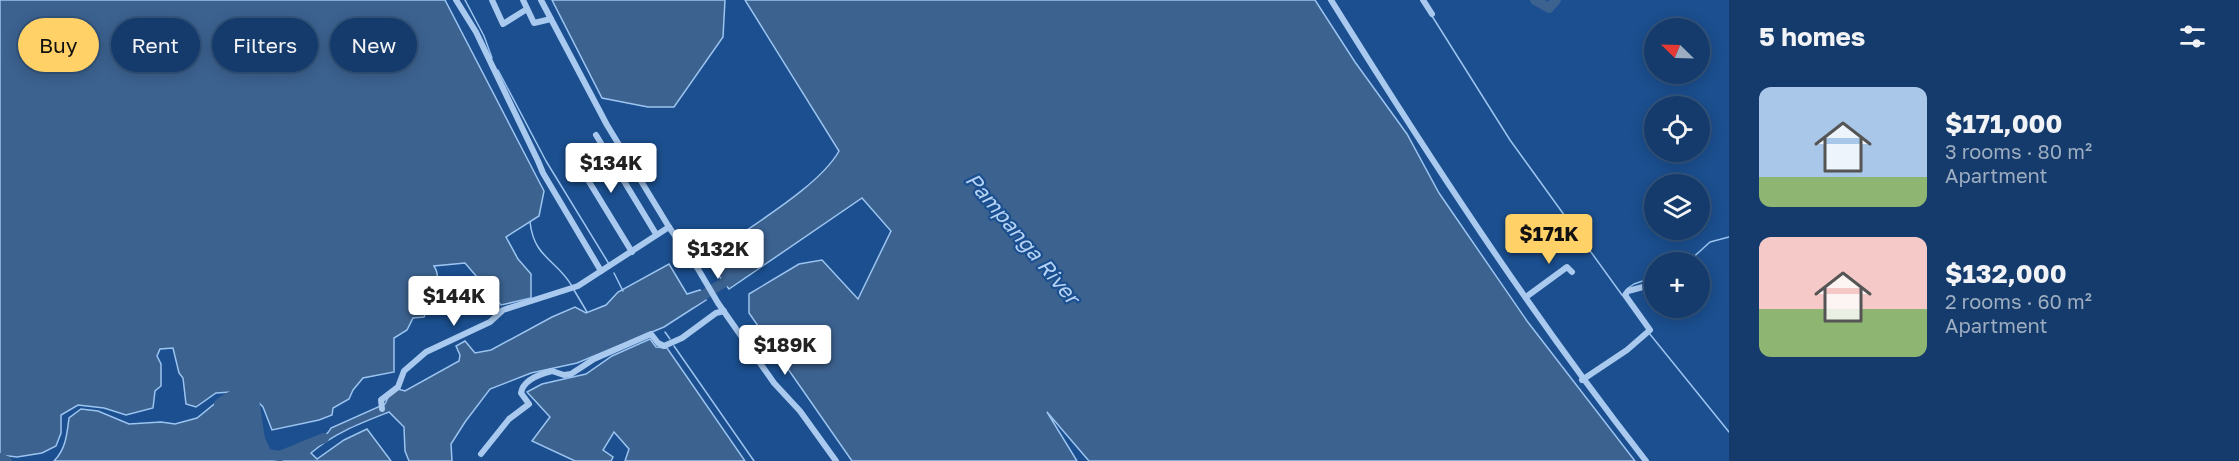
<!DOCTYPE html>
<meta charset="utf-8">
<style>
body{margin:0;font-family:"Golos Text",sans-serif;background:#214673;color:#f1f3f6;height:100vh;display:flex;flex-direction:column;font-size:22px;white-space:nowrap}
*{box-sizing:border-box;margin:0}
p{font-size:20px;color:#9dadc1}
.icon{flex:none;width:33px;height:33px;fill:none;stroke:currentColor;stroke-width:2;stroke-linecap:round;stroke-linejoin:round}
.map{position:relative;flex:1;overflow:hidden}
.details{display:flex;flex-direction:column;background:#143b6b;width:510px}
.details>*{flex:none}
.top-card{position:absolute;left:18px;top:18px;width:570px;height:54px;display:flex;gap:12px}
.needle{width:39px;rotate:293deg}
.controls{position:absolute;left:1644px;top:18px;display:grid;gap:12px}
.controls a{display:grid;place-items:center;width:66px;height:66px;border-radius:50%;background:#143b6b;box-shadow:0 3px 15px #0003,0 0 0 2px #33557e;font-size:30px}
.price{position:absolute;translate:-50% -51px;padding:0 14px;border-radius:6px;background:#fff;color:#222;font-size:20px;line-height:39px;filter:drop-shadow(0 2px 3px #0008)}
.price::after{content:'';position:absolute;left:50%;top:36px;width:18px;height:14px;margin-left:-9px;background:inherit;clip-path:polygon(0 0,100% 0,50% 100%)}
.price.active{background:#ffd166;color:#111}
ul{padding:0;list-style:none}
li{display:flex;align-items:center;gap:18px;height:150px;padding:0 30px}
li span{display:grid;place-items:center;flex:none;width:168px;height:120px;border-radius:12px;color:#555}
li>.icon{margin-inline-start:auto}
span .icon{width:72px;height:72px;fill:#fffc;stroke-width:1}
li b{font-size:26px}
h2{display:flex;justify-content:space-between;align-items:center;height:72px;padding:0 30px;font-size:26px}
.chip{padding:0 21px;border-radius:27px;background:#143b6b;box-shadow:0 3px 15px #0003,0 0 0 2px #33557e;font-size:21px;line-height:54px}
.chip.active{background:#ffd166;color:#111}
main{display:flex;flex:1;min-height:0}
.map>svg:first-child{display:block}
.water{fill:#3c6290;stroke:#9cc4f0;stroke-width:1.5}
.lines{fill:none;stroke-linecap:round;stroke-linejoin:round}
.stream{stroke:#9cc4f0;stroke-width:1.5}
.river{stroke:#3c6290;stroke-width:10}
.minor{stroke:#a9c9ee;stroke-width:6}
.labels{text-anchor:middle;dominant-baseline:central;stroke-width:4.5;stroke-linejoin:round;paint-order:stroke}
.water-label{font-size:21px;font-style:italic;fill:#b5d3f5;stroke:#1b4f8f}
</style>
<main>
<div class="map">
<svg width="1729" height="461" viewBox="0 0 1729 461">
<rect width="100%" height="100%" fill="#1b4f8f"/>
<g class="water">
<path d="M0,0H445L544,191L539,216L506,237L518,259L531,274V298L501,305L465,263L434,266C444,281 430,301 424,317L413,318L407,330L394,338V372L363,378L353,390L349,399L333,408L332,415L319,420L272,430L263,407L247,391L216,393L196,407L186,404L183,378L179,373L173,348L160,349L157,356L161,364V386L155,391L153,408L126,415L104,408L78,405L61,415V433L56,446L42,453L17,457L0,455Z"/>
<path d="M552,0H725L723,37L674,107H648L602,98Z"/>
<path d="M745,0H1315L1355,62L1407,134L1439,193L1527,321L1635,461H1089L1047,412L1077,461H852L749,313V294L799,264L822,260L858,299L891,231L862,198L729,289L716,272L726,262L724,246C757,222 820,185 839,151Z"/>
<path d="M669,264L687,294L700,290L706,300L664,327L577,363L531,373L490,389L465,422L451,444L452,461H409L405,451L404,427L389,412C361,423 334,433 311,453L317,459L344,440L367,429L391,461H54C66,449 67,434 69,418L81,409L98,411L129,424L161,422L175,424L197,418L218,401L240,393L254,401L258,435L263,455C268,456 273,459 278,459C290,459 326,439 331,428L385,404L390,393L398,389L405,391L459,361L460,355L456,346L465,341L475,353L491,350L552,317L575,307L586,313L606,305L618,292Z"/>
<path d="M650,339L656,347L667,348L745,461H625L629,449L614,432L603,450L613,457L611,461H575L532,441L550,417L527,392L542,384L586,374L612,356Z"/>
</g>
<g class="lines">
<g class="stream">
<path d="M465,0L484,36L492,58"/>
<path d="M1432,16L1510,140L1622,295"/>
<path d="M498,70L546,161L609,264"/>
<path d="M530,222C534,258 556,259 572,286"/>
<path d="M1688,262L1710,242L1729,237"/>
<path d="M614,273L623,291"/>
<path d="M1628,288L1634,284L1654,277"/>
<path d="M574,290L587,312"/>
<path d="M665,332L670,339"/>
<path d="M1649,333L1729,432"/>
<path d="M674,346L754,461"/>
<path d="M278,461L280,456"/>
</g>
<g class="river">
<path d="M1535,0L1549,8L1556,0"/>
<path d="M692,302L728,280L733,273"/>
<path d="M219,404C231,395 240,389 254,399L260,439L267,454L280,456L324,438"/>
<path d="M0,458L7,461"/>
</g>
<g class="minor">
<path d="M456,0L476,32L538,161L543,173L601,271"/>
<path d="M492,0L503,24L527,9"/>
<path d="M523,0L534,23L551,19"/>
<path d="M541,0L607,125L669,227L698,269L718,303L774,383L800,411L836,461"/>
<path d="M1331,0C1430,159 1531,314 1646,461"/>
<path d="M1423,0L1432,14"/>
<path d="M596,135L656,234"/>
<path d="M569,149L632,252"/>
<path d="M1526,297L1567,267L1572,272"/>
<path d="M1582,380L1627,350L1650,330L1625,295L1628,291L1643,287"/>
<path d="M382,409L381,400L398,387L404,371L426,352L490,322L503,310L578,286L669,227"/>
<path d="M481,454L509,419L529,404L521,393C523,380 540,374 552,371L564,375L571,374L594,359L651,334L658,343L664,346L682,338L716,313L724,311"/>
</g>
</g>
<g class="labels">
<g class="water-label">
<text transform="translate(1023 238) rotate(50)">Pampanga River</text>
</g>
</g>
</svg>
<div class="controls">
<a><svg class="needle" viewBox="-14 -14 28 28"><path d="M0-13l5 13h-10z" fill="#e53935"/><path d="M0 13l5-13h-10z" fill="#9dadc1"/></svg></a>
<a><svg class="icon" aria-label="locate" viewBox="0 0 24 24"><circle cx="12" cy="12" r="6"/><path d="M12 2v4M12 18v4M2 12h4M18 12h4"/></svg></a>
<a><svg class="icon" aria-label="layers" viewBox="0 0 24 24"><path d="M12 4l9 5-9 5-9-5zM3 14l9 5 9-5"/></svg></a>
<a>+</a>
</div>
<b class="price" style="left:611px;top:194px">$134K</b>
<b class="price active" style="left:1549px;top:265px">$171K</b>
<b class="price" style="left:718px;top:280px">$132K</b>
<b class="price" style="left:454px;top:327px">$144K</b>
<b class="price" style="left:785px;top:376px">$189K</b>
<div class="top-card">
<a class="chip active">Buy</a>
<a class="chip">Rent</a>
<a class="chip">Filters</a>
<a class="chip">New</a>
</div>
</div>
<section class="details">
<h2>5 homes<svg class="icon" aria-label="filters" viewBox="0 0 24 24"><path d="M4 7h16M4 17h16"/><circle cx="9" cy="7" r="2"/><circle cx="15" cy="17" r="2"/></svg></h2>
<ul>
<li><span style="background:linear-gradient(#a9c7e8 75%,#8fb573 0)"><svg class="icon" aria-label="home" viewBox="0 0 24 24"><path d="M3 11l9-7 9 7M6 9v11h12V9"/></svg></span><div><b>$171,000</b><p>3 rooms · 80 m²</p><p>Apartment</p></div></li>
<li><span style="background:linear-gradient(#f6c9c9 60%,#8fb573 0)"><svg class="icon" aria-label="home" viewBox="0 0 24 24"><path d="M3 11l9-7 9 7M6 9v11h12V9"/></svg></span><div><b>$132,000</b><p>2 rooms · 60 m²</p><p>Apartment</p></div></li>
</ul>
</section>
</main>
